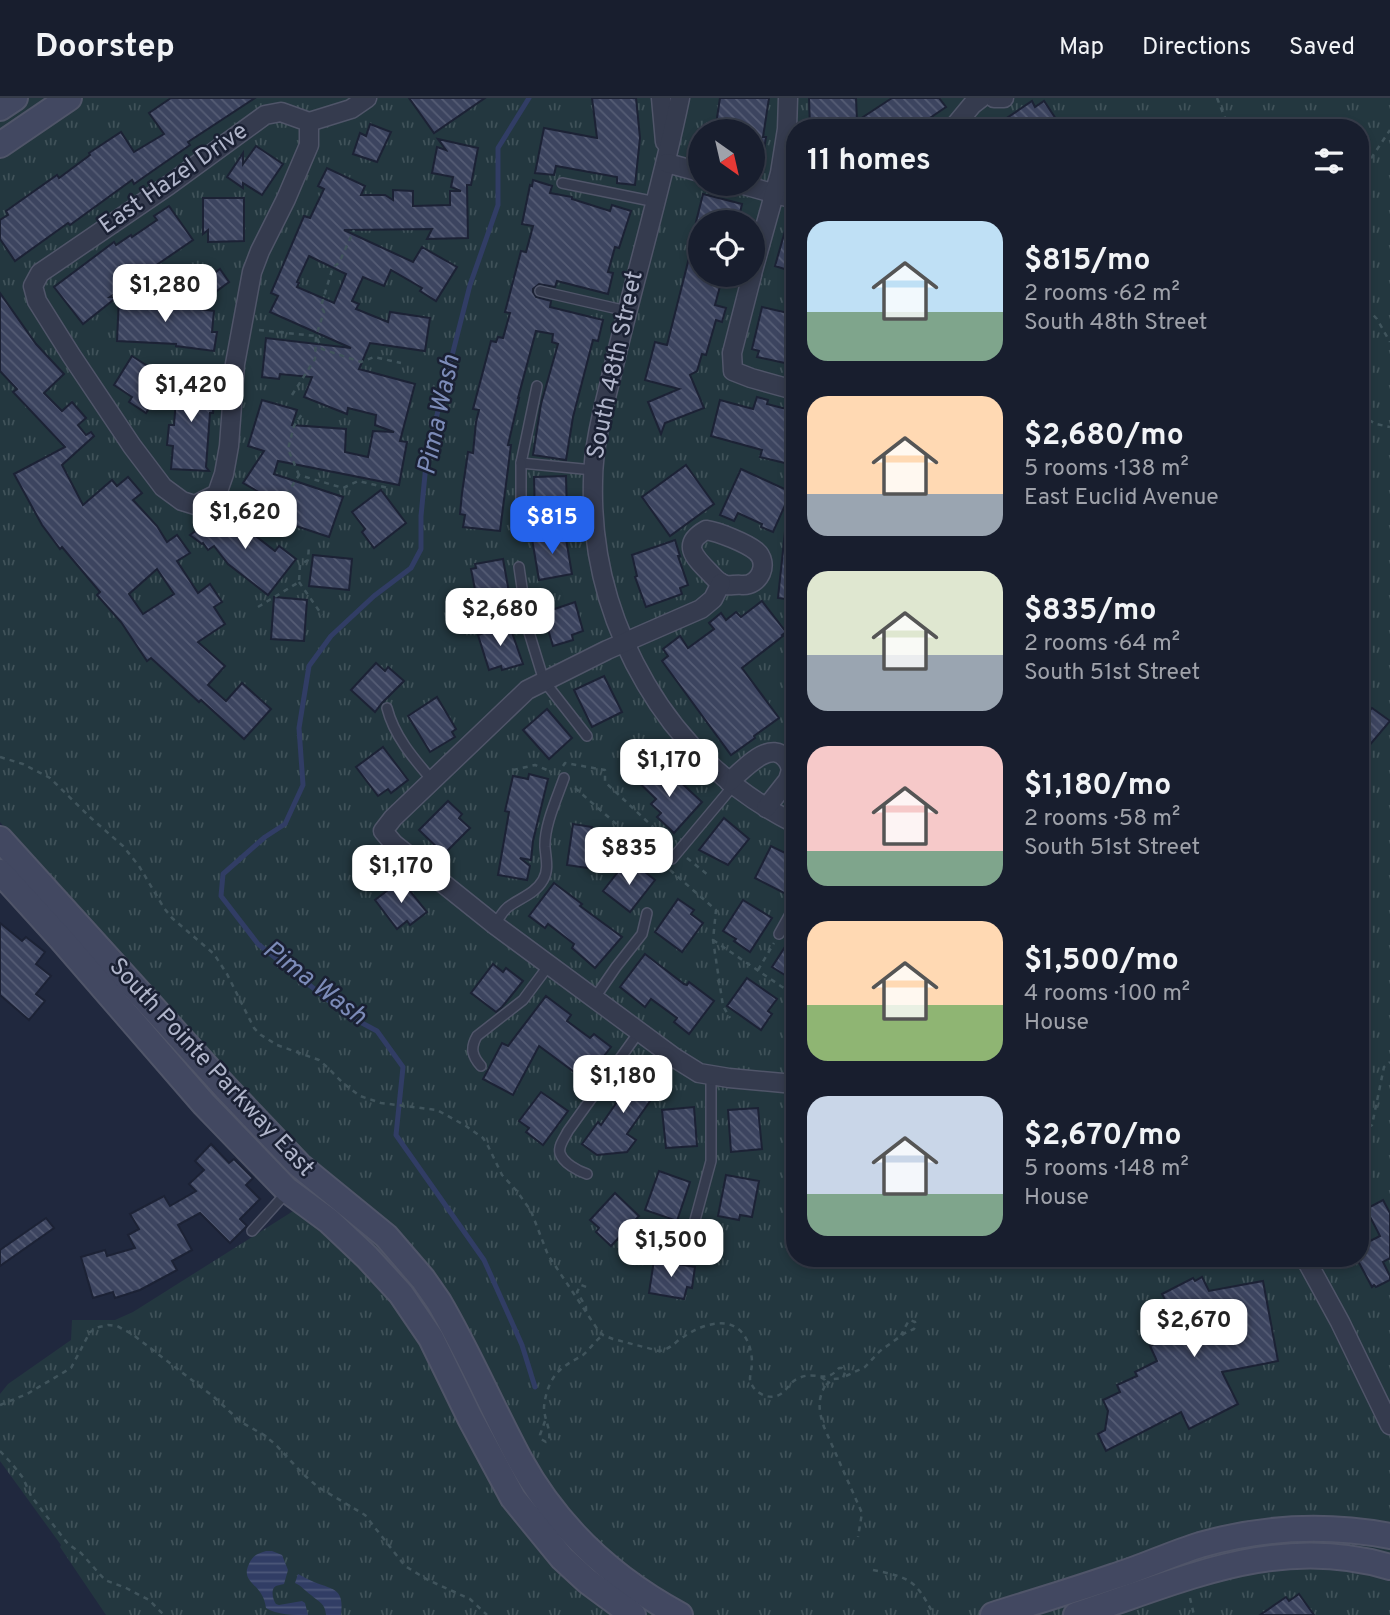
<!DOCTYPE html>
<meta charset="utf-8">
<style>
body{margin:0;font-family:Overpass,sans-serif;background:#252b3a;color:#f1f3f6;height:100vh;display:flex;flex-direction:column;font-size:26px;white-space:nowrap}
*{box-sizing:border-box;margin:0}
p{font-size:23px;color:#9fa2aa}
.icon{flex:none;width:38px;height:38px;fill:none;stroke:currentColor;stroke-width:2;stroke-linecap:round;stroke-linejoin:round}
.map{position:relative;flex:1;overflow:hidden}
.drawer{position:absolute;left:786px;top:21px;width:583px;height:1148px;display:flex;flex-direction:column;background:#181e2e;border-radius:28px;box-shadow:0 4px 10px #0003,0 0 0 2px #363c4a}
.drawer>*{flex:none}
.needle{width:46px;rotate:146deg}
.tools{position:absolute;left:688px;top:21px;display:grid;gap:14px}
.tools a{display:grid;place-items:center;width:77px;height:77px;border-radius:50%;background:#181e2e;box-shadow:0 4px 10px #0003,0 0 0 2px #363c4a;font-size:35px}
.price{position:absolute;translate:-50% -60px;padding:0 16px;border-radius:14px;background:#fff;color:#222;font-size:23px;line-height:46px;filter:drop-shadow(0 2px 4px #0008)}
.price::after{content:'';position:absolute;left:50%;top:42px;width:21px;height:16px;margin-left:-10px;background:inherit;clip-path:polygon(0 0,100% 0,50% 100%)}
.price.selected{background:#2563eb;color:#fff}
ul{padding:0;list-style:none}
li{display:flex;align-items:center;gap:21px;height:175px;padding:0 21px}
li span{display:grid;place-items:center;flex:none;width:196px;height:140px;border-radius:21px;color:#555}
li>.icon{margin-inline-start:auto}
span .icon{width:84px;height:84px;fill:#fffc;stroke-width:1}
li b{font-size:30px}
h2{display:flex;justify-content:space-between;align-items:center;height:84px;padding:0 21px;font-size:30px}
header{display:flex;align-items:center;gap:42px;box-sizing:border-box;height:98px;padding:0 35px;background:#181e2e;border-bottom:2px solid #363c4a}
header strong{font-size:33px}
nav{display:flex;gap:38px;margin-inline-start:auto;font-size:24px}
.map>svg:first-child{display:block}
.grass{fill:url(#grass-tufts);fill-rule:evenodd}
.water{fill:url(#water-rules)}
.lines{fill:none;stroke-linecap:round;stroke-linejoin:round}
.stream{stroke:#313d65;stroke-width:5}
.building{fill:url(#building-back-hatch);stroke:#1c2235;stroke-width:2;fill-rule:evenodd}
.service-casing{stroke:#505569;stroke-width:12}
.minor-casing{stroke:#505569;stroke-width:21}
.secondary-casing{stroke:#505569;stroke-width:28}
.path{stroke:#40545c;stroke-width:2.5;stroke-dasharray:5 5;stroke-linecap:butt}
.service{stroke:#353b4e;stroke-width:9}
.minor{stroke:#353b4e;stroke-width:18}
.secondary{stroke:#424861;stroke-width:24}
.labels{text-anchor:middle;dominant-baseline:central;stroke-width:5;stroke-linejoin:round;paint-order:stroke}
.street-label{font-size:24px;fill:#b0b5ca;stroke:#1a2033}
.water-label{font-size:26px;font-style:italic;fill:#7c8bb8;stroke:#1a2033}
</style>
<header>
<strong>Doorstep</strong>
<nav><a>Map</a><a>Directions</a><a>Saved</a></nav>
</header>
<div class="map">
<svg width="1390" height="1517" viewBox="0 0 1390 1517">
<defs>
<pattern id="grass-tufts" width="24" height="20" patternUnits="userSpaceOnUse" patternTransform="scale(1.75)"><rect width="24" height="20" fill="#23373f"/><path d="M3 7l-1-3M5 7V3M7 7l1-3M15 17l-1-3M17 17v-4M19 17l1-3" fill="none" stroke="#405259"/></pattern>
<pattern id="water-rules" width="6" height="5" patternUnits="userSpaceOnUse" patternTransform="scale(1.75)"><rect width="6" height="5" fill="#313d65"/><path d="M0 2.5h6" fill="none" stroke="#4c577a"/></pattern>
<pattern id="building-back-hatch" width="6" height="6" patternUnits="userSpaceOnUse" patternTransform="scale(1.75)"><rect width="6" height="6" fill="#3c445f"/><path d="M-1 5l2 2M0 0l6 6M5-1l2 2" fill="none" stroke="#565d75"/></pattern>
</defs>
<rect width="100%" height="100%" fill="#20283e"/>
<path class="grass" d="M0,0H1390V1517H106L60,1449L61,1447L0,1363V1296L8,1286L71,1242L72,1222H115L133,1214L336,1086L271,1022L0,724ZM794,30H1360V1160H794ZM700,33H752V86H700ZM700,124H752V177H700Z"/>
<g class="water">
<path d="M266,1453H272L282,1457L288,1472L284,1486C281,1487 278,1487 276,1488C270,1491 273,1502 276,1506L279,1507L302,1503L305,1505L308,1517C295,1517 276,1517 266,1510C265,1504 264,1500 260,1494C253,1484 242,1480 249,1466C253,1457 257,1456 266,1453Z"/>
<path d="M298,1476C304,1479 309,1482 314,1484C335,1492 344,1491 341,1517H326C325,1505 319,1504 311,1497C305,1493 302,1488 295,1485Z"/>
</g>
<g class="lines">
<path class="stream" d="M529,0L498,50V107L470,187L427,356L421,418V451L411,470L374,498L331,538L309,568L299,630L303,687L285,726L265,739L223,776L221,798L258,846L347,917L377,933L403,969L396,1037L484,1162L522,1247L535,1289"/>
</g>
<g class="building">
<path d="M171,0H255L188,44L190,47L154,72L134,86L132,82L70,127L68,125L15,163L0,141V122L8,117L6,113L57,77L59,80L90,57L89,55L121,34L134,54L164,36L149,15Z"/>
<path d="M409,0H485L434,35Z"/>
<path d="M592,0H636L640,40L635,87L617,85V79L556,68L554,77L535,75L544,30L597,40Z"/>
<path d="M720,0H769L763,39H766L760,78H752V33H715Z"/>
<path d="M809,0H856L857,23L892,0H939L946,9L915,30H810Z"/>
<path d="M1032,3L1035,9L1044,3L1062,30H992Z"/>
<path d="M370,26L391,34L377,64L353,56L360,35L366,38Z"/>
<path d="M438,41L478,50L471,87H467L468,140L427,141L432,131L344,132L413,164L422,149L457,169L436,203L420,193L422,190L391,172L384,188L363,179L352,203L359,206L356,211L388,224L390,214L430,220L425,253L370,245L359,271L415,286L400,343L407,344L399,387L278,363L274,376L343,399L329,439L287,425L288,422L250,398L257,393L243,385L264,353L248,348L262,302L297,312L292,327L346,331L345,354L368,359L373,333L394,334L375,327L376,317L348,310L347,316L304,299L312,279L280,276L279,281L262,279L266,240L351,250L270,214L278,198L271,195L304,118L310,120L324,91L318,88L327,70L365,88L361,97H385L393,102V92L413,93V108L450,107V93H461L451,89L453,79L432,75L437,49L446,52ZM309,158L346,176L334,205L297,189L299,185L297,184Z"/>
<path d="M256,48L283,66L262,97L243,85V90L227,79L243,55V66Z"/>
<path d="M533,82L552,88L550,95L572,99V101L610,113L612,107L631,113L619,150L615,149L608,174L613,175L608,196L557,183L555,189L539,186L533,191V194L536,199L551,203L550,209L603,222L598,243L593,242L573,319L566,362L533,357L541,306L558,246L552,244L553,236L536,233L518,300H519L508,347H511L500,433L463,429L465,417L460,416L462,395L468,354L473,355L476,324L479,312L473,311L491,243L496,244L498,239L503,240L510,215L505,214L521,153L526,154L533,128L522,126L530,87L532,88Z"/>
<path d="M703,96L742,106L738,124H696Z"/>
<path d="M203,100H244V143L208,144V132L203,136Z"/>
<path d="M169,108L193,142L110,199H117L83,226L54,189L114,144L116,147L131,137L132,139L157,122L154,118Z"/>
<path d="M791,112H794V174L775,168Z"/>
<path d="M696,132L700,133V177H723L715,207L726,210L722,224L716,222L706,257L702,256L697,273L690,277L704,310L665,325L661,336L648,304L679,291L645,282L655,244L667,247Z"/>
<path d="M220,171L229,184L210,198L201,185Z"/>
<path d="M0,195L36,246L64,276L44,295L62,313L72,304L86,320L78,327L86,337L91,334L94,338L62,367L83,407L112,382L117,388L128,379L142,395L133,402L157,428L167,444L177,437L190,455L177,463L198,495L210,486L222,504L214,509L225,526L198,544L225,568L208,587L226,603L242,585L271,611L244,641L201,602L199,604L151,560L147,563L121,524L97,497L100,494L62,449L60,451L42,427L14,376L65,349L13,294L17,291L0,273ZM157,471L174,496L143,516L129,496Z"/>
<path d="M119,199L162,201V206L214,213L212,234H217L214,253L176,248V246L117,243Z"/>
<path d="M762,209L788,215L787,222L794,223V267L757,259L759,253L752,251Z"/>
<path d="M132,258L168,281L146,315L129,304L132,299L114,287Z"/>
<path d="M178,276L215,288L213,315H210L206,369L209,373L171,371L173,348L167,347L169,327H174Z"/>
<path d="M757,299L768,302L767,306L794,313V356H792L789,366L760,359L762,352L711,338L720,302L753,311Z"/>
<path d="M686,367L714,406L670,438L642,399Z"/>
<path d="M741,371L791,394L773,434L761,429L762,426L738,415L734,423L720,417Z"/>
<path d="M566,378L567,416L535,417L534,379Z"/>
<path d="M381,392L406,425L374,450L362,434L365,431L352,414Z"/>
<path d="M231,411L249,425L244,429L275,453L279,448L296,461L268,497L228,466L214,448L208,452L203,445L202,446L190,437L216,418L217,421Z"/>
<path d="M786,424H794V502L778,500Z"/>
<path d="M565,435L572,476L539,482L532,441Z"/>
<path d="M675,442L680,458H678L688,487L680,490L682,496L646,509L635,479L637,478L632,457Z"/>
<path d="M313,457L352,461L349,492L309,488Z"/>
<path d="M503,461L510,500L478,507L471,471L476,470L475,466Z"/>
<path d="M274,499L307,502L304,543L271,541Z"/>
<path d="M762,503L786,534L782,537L783,538L742,570L779,620L754,638L755,640L731,657L662,563L668,558L663,551L680,538L688,550L714,531L709,525L721,515L726,522L736,514L741,519Z"/>
<path d="M575,504L583,533L572,537L573,542L553,548L543,515Z"/>
<path d="M509,526L523,566L502,572L501,568L489,572L478,537Z"/>
<path d="M376,565L385,573L388,569L404,583L382,605L375,614L351,592Z"/>
<path d="M604,578L622,614L592,629L574,592Z"/>
<path d="M437,599L456,631L452,634L455,639L430,654L408,618Z"/>
<path d="M1360,608L1368,614L1372,610L1390,623L1368,649L1360,641Z"/>
<path d="M547,611L572,640L549,661L523,632Z"/>
<path d="M383,649L408,682L391,695L388,691L378,698L356,669Z"/>
<path d="M639,666L666,691L676,680L702,704L674,735L657,719L661,715L651,706L656,701L630,676Z"/>
<path d="M529,676L548,681L533,743L531,762L520,760L530,768L527,782L498,777L509,714L505,713L513,678L528,681Z"/>
<path d="M448,703L462,716L459,720L470,730L444,756L419,732Z"/>
<path d="M724,720L749,741L728,767L699,752Z"/>
<path d="M573,726L592,729L591,733L606,736L601,772L567,767Z"/>
<path d="M794,736V779L786,796L755,780L771,748L785,755Z"/>
<path d="M625,765L637,774L640,770L655,782L630,814L603,793Z"/>
<path d="M401,782L427,814L410,827L407,823L397,831L375,802Z"/>
<path d="M554,785L582,806L580,808L622,839L595,870L572,850L574,846L548,826L545,830L529,818Z"/>
<path d="M678,801L694,812L691,816L703,825L682,854L655,834Z"/>
<path d="M743,802L772,820L750,854L734,843L736,841L723,833Z"/>
<path d="M0,825L22,843L26,839L45,854L36,866L51,878L36,896L45,903L29,922L0,897Z"/>
<path d="M794,835V870L788,879L772,869Z"/>
<path d="M645,856L684,886L687,887L689,884L714,903L689,936L674,924L677,920L651,901L645,909L620,889Z"/>
<path d="M493,866L503,874L506,870L523,883L502,909L496,914L471,895Z"/>
<path d="M747,880L777,901L768,913L772,916L761,932L727,908Z"/>
<path d="M546,898L571,917L567,923L590,940L594,936L611,949L585,982L539,948L513,997L483,981L502,945L508,948Z"/>
<path d="M636,966L653,978L650,982L660,989L627,1036L636,1042L627,1054L597,1057L582,1046L598,1024L601,1027L617,1004L612,1000Z"/>
<path d="M541,994L568,1013L543,1047L526,1034L529,1030L519,1023Z"/>
<path d="M694,1009L697,1048L666,1050L662,1012Z"/>
<path d="M758,1010L762,1051L731,1054L728,1012Z"/>
<path d="M211,1046L229,1065L234,1061L253,1080L246,1087L260,1101L240,1121L247,1128L230,1145L200,1115L178,1127L192,1152L172,1163L177,1172L140,1192L115,1200L113,1194L93,1200L81,1159L105,1152L107,1158L135,1150L128,1137L139,1131L130,1116L164,1098L170,1108L196,1093L189,1086L204,1072L195,1063Z"/>
<path d="M659,1073L690,1084L677,1123L645,1112Z"/>
<path d="M726,1077L759,1083L752,1119L740,1117L739,1122L718,1118Z"/>
<path d="M615,1095L639,1118L611,1148L596,1134L599,1130L590,1122Z"/>
<path d="M1383,1102L1390,1115V1160L1383,1164L1390,1178V1182L1376,1189L1374,1187L1372,1189L1357,1161L1360,1160V1148L1380,1138L1366,1111Z"/>
<path d="M46,1120L54,1130L0,1168V1152Z"/>
<path d="M654,1162L695,1169L692,1190L687,1189L684,1201L649,1195Z"/>
<path d="M1202,1179L1209,1193L1263,1183L1278,1263L1222,1274L1238,1306L1189,1331L1181,1314L1106,1353L1098,1336L1105,1332L1108,1313L1103,1302L1120,1294L1117,1287L1137,1278L1135,1274L1157,1263L1150,1248L1159,1244L1151,1228L1173,1217L1162,1196L1193,1180L1195,1183Z"/>
<path d="M1299,1496L1314,1517H1260L1286,1499L1289,1503Z"/>
</g>
<g class="lines">
<defs>
<g id="service">
<path d="M562,85L656,104"/>
<path d="M540,193L627,213"/>
<path d="M537,288L521,365L593,372"/>
<path d="M521,365V411"/>
<path d="M519,469L528,531L544,583L587,638"/>
<path d="M387,610C394,638 414,661 432,682"/>
<path d="M672,761L733,688"/>
<path d="M495,827C499,820 502,814 508,809C520,800 535,796 543,782C549,772 546,761 545,749C544,728 557,700 564,680"/>
<path d="M779,836L794,809"/>
<path d="M594,901L616,869L642,836L647,815"/>
<path d="M481,968C472,958 470,950 477,938L523,902L549,867"/>
<path d="M587,1076C578,1073 563,1065 560,1055C558,1048 565,1039 568,1033L639,934"/>
<path d="M637,1130C660,1152 664,1149 691,1137L711,1063V977"/>
<path d="M252,1133L288,1093"/>
</g>
<g id="minor">
<path d="M661,0L665,44"/>
<path d="M680,0C662,88 636,175 615,263C606,301 593,344 593,383C591,456 609,523 646,586C681,646 732,694 794,725"/>
<path d="M994,0H1004"/>
<path d="M309,24V47L286,101L260,153L252,174L235,266L229,348L224,376L217,396L195,407L182,403L163,389L132,348L71,257L37,203L33,188L40,175L169,87L265,17L281,14L309,24L351,11L367,0"/>
<path d="M953,30L972,7L981,0"/>
<path d="M667,65L700,74"/>
<path d="M740,86L794,101"/>
<path d="M752,176L780,75L787,31L788,0"/>
<path d="M752,177L732,255L733,273L751,280L794,292"/>
<path d="M706,432C719,434 746,445 756,453C770,465 760,488 742,487C737,486 730,488 726,487C718,485 714,479 709,474C694,459 681,446 706,432Z"/>
<path d="M721,485L713,501L701,511L607,552L527,592L393,720L383,733L394,746L495,827L675,960L699,975L729,980L794,986"/>
<path d="M729,684C742,673 770,640 786,661C789,664 790,668 791,672L788,682L766,710"/>
<path d="M1305,1160L1340,1224L1390,1327"/>
</g>
<g id="secondary">
<path d="M0,10L15,0"/>
<path d="M0,47L69,0"/>
<path d="M0,741L224,988L299,1067L386,1138L423,1181L439,1204C469,1255 492,1310 520,1362C557,1429 613,1481 680,1517"/>
<path d="M0,774L61,841L204,1006L287,1092L329,1123L367,1159L401,1196L431,1240L470,1320L513,1400L562,1460L587,1483L633,1517"/>
<path d="M993,1517C1034,1504 1075,1492 1115,1478C1144,1469 1171,1456 1200,1447C1263,1429 1326,1426 1390,1438"/>
<path d="M1076,1517C1182,1483 1276,1435 1390,1469"/>
</g>
</defs>
<use href="#service" class="service-casing"/>
<use href="#minor" class="minor-casing"/>
<use href="#secondary" class="secondary-casing"/>
<g class="path">
<path d="M1217,0L1229,30"/>
<path d="M1360,77L1390,32"/>
<path d="M1360,203L1377,221L1390,244"/>
<path d="M259,232L316,238L322,251L361,264L374,259L401,265"/>
<path d="M292,297L315,261L316,238L324,214L321,208L333,169L339,165L354,132"/>
<path d="M1360,317L1376,326L1390,329"/>
<path d="M299,377L288,351L294,328L304,313"/>
<path d="M265,431L299,377L343,390L358,383L393,391"/>
<path d="M299,484L322,517"/>
<path d="M258,509L299,484L300,467L308,462L309,447"/>
<path d="M0,659L23,666L50,680L91,720L123,748L139,768L164,810L172,820L214,856L227,876L254,930L261,937L277,947L319,962L327,969L344,986L360,998L381,1005L437,1012L466,1028L483,1040L488,1048L502,1077L516,1092L531,1113L548,1157L598,1232L603,1237L613,1241L659,1253C669,1252 674,1245 682,1240C694,1231 712,1223 728,1226C745,1230 752,1249 752,1265C752,1270 750,1275 750,1281C751,1293 768,1303 779,1297C787,1293 790,1283 799,1280C816,1272 825,1287 839,1270H842L845,1274L843,1280L833,1281L826,1287L825,1282L819,1278"/>
<path d="M563,668L565,665L605,672V684L669,744"/>
<path d="M513,672L535,667L552,674"/>
<path d="M575,690L660,764"/>
<path d="M687,760L708,777"/>
<path d="M670,772L716,812L713,842L723,908L730,920"/>
<path d="M713,842L794,897"/>
<path d="M758,872L774,845"/>
<path d="M1360,1035L1372,1027L1384,969L1390,964"/>
<path d="M586,1213V1209L577,1194L581,1187L589,1190"/>
<path d="M846,1278L865,1269L880,1253L905,1235L914,1231L916,1227L915,1224L910,1222L908,1224L901,1237"/>
<path d="M825,1288C817,1302 819,1314 824,1329L862,1415L858,1439"/>
<path d="M0,1307L27,1296L71,1270L90,1234L99,1229L108,1227L117,1228L132,1236L214,1299L241,1324L264,1337L276,1347L303,1376L318,1389L365,1417L405,1468L428,1482L470,1501L487,1517"/>
<path d="M545,1323L540,1337L541,1341L546,1344L549,1342C551,1331 544,1321 544,1309C545,1297 550,1281 559,1273C566,1266 575,1262 583,1257C590,1251 595,1243 603,1237"/>
<path d="M0,1353L13,1367L23,1380L31,1398L68,1446L81,1455L105,1482L126,1490L149,1502L164,1517"/>
<path d="M873,1472C912,1480 915,1482 934,1517"/>
<path d="M1190,1500L1194,1517"/>
</g>
<use href="#service" class="service"/>
<use href="#minor" class="minor"/>
<use href="#secondary" class="secondary"/>
</g>
<g class="labels">
<g class="street-label">
<text transform="translate(174 81) rotate(-35)">East Hazel Drive</text>
<text transform="translate(616 267) rotate(-78)">South 48th Street</text>
<text transform="translate(211 970) rotate(47)">South Pointe Parkway East</text>
</g>
<g class="water-label">
<text transform="translate(440 317) rotate(-78)">Pima Wash</text>
<text transform="translate(314 886) rotate(37)">Pima Wash</text>
</g>
</g>
</svg>
<div class="tools">
<a><svg class="needle" viewBox="-14 -14 28 28"><path d="M0-13l5 13h-10z" fill="#e53935"/><path d="M0 13l5-13h-10z" fill="#9fa2aa"/></svg></a>
<a><svg class="icon" aria-label="locate" viewBox="0 0 24 24"><circle cx="12" cy="12" r="6"/><path d="M12 2v4M12 18v4M2 12h4M18 12h4"/></svg></a>
</div>
<b class="price" style="left:165px;top:226px">$1,280</b>
<b class="price" style="left:191px;top:326px">$1,420</b>
<b class="price" style="left:245px;top:453px">$1,620</b>
<b class="price selected" style="left:552px;top:458px">$815</b>
<b class="price" style="left:500px;top:550px">$2,680</b>
<b class="price" style="left:669px;top:701px">$1,170</b>
<b class="price" style="left:629px;top:789px">$835</b>
<b class="price" style="left:401px;top:807px">$1,170</b>
<b class="price" style="left:623px;top:1017px">$1,180</b>
<b class="price" style="left:671px;top:1181px">$1,500</b>
<b class="price" style="left:1194px;top:1261px">$2,670</b>
<section class="drawer">
<h2>11 homes<svg class="icon" aria-label="filters" viewBox="0 0 24 24"><path d="M4 7h16M4 17h16"/><circle cx="9" cy="7" r="2"/><circle cx="15" cy="17" r="2"/></svg></h2>
<ul>
<li><span style="background:linear-gradient(#bfe0f5 65%,#7fa58c 0)"><svg class="icon" aria-label="home" viewBox="0 0 24 24"><path d="M3 11l9-7 9 7M6 9v11h12V9"/></svg></span><div><b>$815/mo</b><p>2 rooms · 62 m²</p><p>South 48th Street</p></div></li>
<li><span style="background:linear-gradient(#ffd9b3 70%,#9aa5b1 0)"><svg class="icon" aria-label="home" viewBox="0 0 24 24"><path d="M3 11l9-7 9 7M6 9v11h12V9"/></svg></span><div><b>$2,680/mo</b><p>5 rooms · 138 m²</p><p>East Euclid Avenue</p></div></li>
<li><span style="background:linear-gradient(#dfe7d0 60%,#9aa5b1 0)"><svg class="icon" aria-label="home" viewBox="0 0 24 24"><path d="M3 11l9-7 9 7M6 9v11h12V9"/></svg></span><div><b>$835/mo</b><p>2 rooms · 64 m²</p><p>South 51st Street</p></div></li>
<li><span style="background:linear-gradient(#f6c9c9 75%,#7fa58c 0)"><svg class="icon" aria-label="home" viewBox="0 0 24 24"><path d="M3 11l9-7 9 7M6 9v11h12V9"/></svg></span><div><b>$1,180/mo</b><p>2 rooms · 58 m²</p><p>South 51st Street</p></div></li>
<li><span style="background:linear-gradient(#ffd9b3 60%,#8fb573 0)"><svg class="icon" aria-label="home" viewBox="0 0 24 24"><path d="M3 11l9-7 9 7M6 9v11h12V9"/></svg></span><div><b>$1,500/mo</b><p>4 rooms · 100 m²</p><p>House</p></div></li>
<li><span style="background:linear-gradient(#c9d6e8 70%,#7fa58c 0)"><svg class="icon" aria-label="home" viewBox="0 0 24 24"><path d="M3 11l9-7 9 7M6 9v11h12V9"/></svg></span><div><b>$2,670/mo</b><p>5 rooms · 148 m²</p><p>House</p></div></li>
</ul>
</section>
</div>
